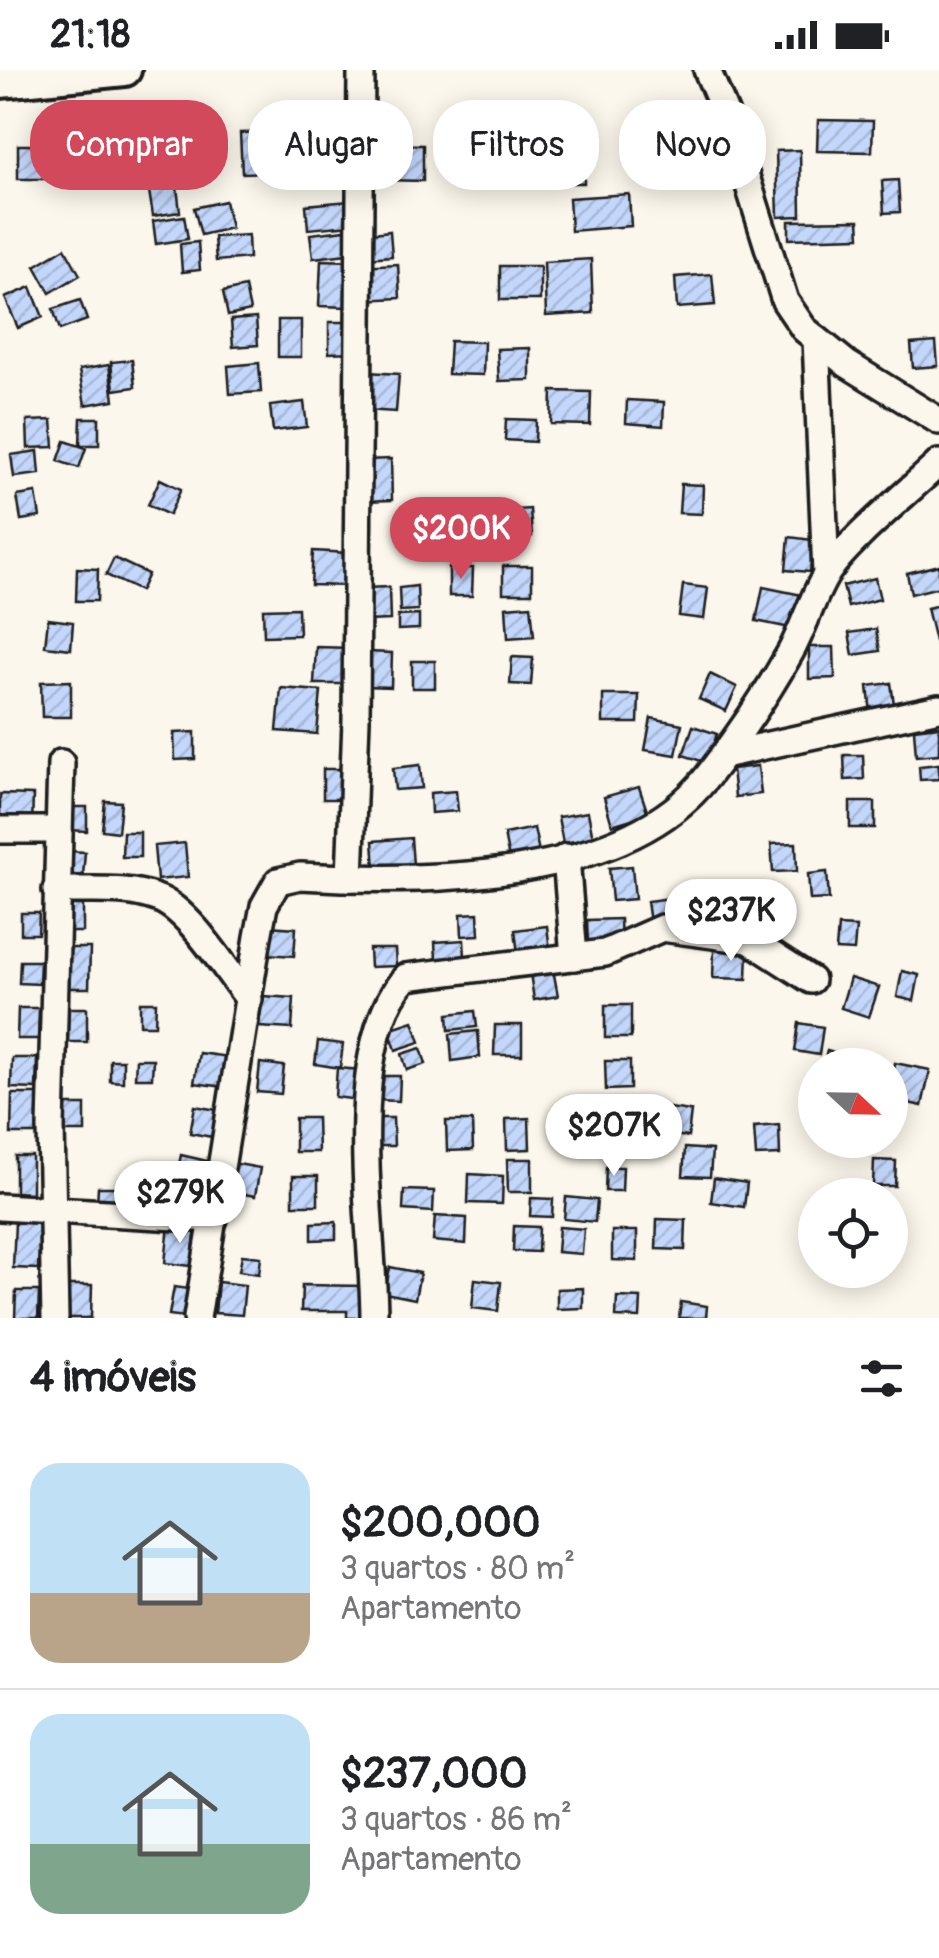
<!DOCTYPE html>
<html lang="pt">
<meta charset="utf-8">
<style>
body{margin:0;font-family:Pangolin,sans-serif;background:#f2f2f2;color:#202124;height:100vh;display:flex;flex-direction:column;font-size:38px;white-space:nowrap}
*{box-sizing:border-box;margin:0}
p{font-size:32px;color:#757577}
.icon{flex:none;width:55px;height:55px;fill:none;stroke:currentColor;stroke-width:2;stroke-linecap:round;stroke-linejoin:round}
.map{position:relative;height:1248px;overflow:hidden}
.sheet{display:flex;flex-direction:column;background:#fff;flex:1}
.sheet>*{flex:none}
.guide{position:absolute;left:30px;top:30px;width:880px;height:90px;display:flex;gap:20px}
.needle{width:65px;rotate:112deg}
.tools{position:absolute;left:798px;top:978px;display:grid;gap:20px}
.tools a{display:grid;place-items:center;width:110px;height:110px;border-radius:50%;background:#fff;box-shadow:0 5px 25px #0003;font-size:50px}
.price{position:absolute;translate:-50% -85px;padding:0 22px;border-radius:35px;background:#fff;color:#222;font-size:32px;line-height:65px;filter:drop-shadow(0 2px 5px #0008)}
.price::after{content:'';position:absolute;left:50%;top:60px;width:30px;height:22px;margin-left:-15px;background:inherit;clip-path:polygon(0 0,100% 0,50% 100%)}
.price.current{background:#d1495b;color:#fff}
ul{padding:0;list-style:none}
li{display:flex;align-items:center;gap:30px;height:250px;padding:0 30px}
li+li{border-top:2px solid #e0e0e0}
li span{display:grid;place-items:center;flex:none;width:280px;height:200px;border-radius:30px;color:#555}
li>.icon{margin-inline-start:auto}
span .icon{width:120px;height:120px;fill:#fffc;stroke-width:1}
li b{font-size:42px}
h2{display:flex;justify-content:space-between;align-items:center;height:120px;padding:0 30px;font-size:42px}
.chip{padding:0 35px;border-radius:40px;background:#fff;box-shadow:0 5px 25px #0003;font-size:35px;line-height:90px}
.chip.current{background:#d1495b;color:#fff}
.status{display:flex;justify-content:space-between;align-items:center;height:70px;padding:0 50px;background:#fff;direction:ltr}
.status svg{height:28px;fill:currentColor}
.map>svg:first-child{display:block}
.building{fill:url(#building-hatch);stroke:#1c1c1c;stroke-width:2.5}
.lines{fill:none;stroke-linecap:round;stroke-linejoin:round}
.minor-casing{stroke:#1c1c1c;stroke-width:32}
.major-casing{stroke:#1c1c1c;stroke-width:38}
.minor{stroke:#fbf7ec;stroke-width:25}
.major{stroke:#fbf7ec;stroke-width:30}
</style>
<div class="status"><b>21:18</b><svg viewBox="0 0 49 12"><path d="M0 12V9h3v3zM5 12V6h3v6zM10 12V3h3v9zM15 12V0h3v12zM26 1h20v11H26zM47 4h2v5h-2z"/></svg></div>
<div class="map">
<svg width="939" height="1248" viewBox="0 0 939 1248">
<defs>
<pattern id="building-hatch" width="6" height="6" patternUnits="userSpaceOnUse" patternTransform="scale(2.5)"><rect width="6" height="6" fill="#c3d7fc"/><path d="M-1 1l2-2M0 6l6-6M5 7l2-2" fill="none" stroke="#a7b8d7"/></pattern>
</defs>
<rect width="100%" height="100%" fill="#fbf7ec"/>
<filter id="ink" filterUnits="userSpaceOnUse"><feTurbulence type="fractalNoise" baseFrequency=".01" numOctaves="2"/><feDisplacementMap in="SourceGraphic" scale="20" xChannelSelector="R" yChannelSelector="G"/><feConvolveMatrix kernelMatrix="1 2 1 2 8 2 1 2 1" color-interpolation-filters="sRGB"/></filter>
<g filter="url(#ink)">
<g class="building">
<path d="M714,46L718,84L680,87L676,50Z"/>
<path d="M818,50L873,51L872,82L817,81Z"/>
<path d="M277,62L278,102L242,103L240,63Z"/>
<path d="M565,69H583L584,113H566Z"/>
<path d="M383,74L423,75V111L383,110Z"/>
<rect x="18" y="75" width="33" height="34"/>
<path d="M800,80L801,146L778,147L776,81Z"/>
<path d="M898,110L900,142L884,143L882,111Z"/>
<path d="M177,117L180,142L153,146L149,121Z"/>
<path d="M629,124L631,156L571,161L569,128Z"/>
<path d="M225,131L231,158L201,165L194,138Z"/>
<path d="M349,131L351,155L308,159L306,135Z"/>
<path d="M184,146L188,169L156,174L153,151Z"/>
<path d="M859,150L860,167L789,169V151Z"/>
<path d="M346,160L348,184L313,188L310,164Z"/>
<path d="M390,161L392,186L366,188L364,164Z"/>
<path d="M248,165L249,188L216,191L214,167Z"/>
<path d="M198,172L200,200L182,202L180,174Z"/>
<path d="M65,178L80,205L50,223L35,196Z"/>
<path d="M591,189L593,243L546,246L544,192Z"/>
<path d="M321,190L350,191L348,237L319,236Z"/>
<path d="M398,194L400,228L361,230L359,196Z"/>
<rect x="500" y="196" width="40" height="34"/>
<path d="M712,204L715,235L677,238L675,207Z"/>
<path d="M31,217L43,247L18,258L5,228Z"/>
<path d="M245,217L250,241L228,246L223,222Z"/>
<path d="M80,230L87,250L60,260L53,239Z"/>
<path d="M256,248L258,275L233,277L231,250Z"/>
<rect x="278" y="250" width="23" height="37"/>
<path d="M329,252H351V282L329,283Z"/>
<path d="M450,271L484,272L483,305L448,304Z"/>
<path d="M936,272L938,296L913,298L911,274Z"/>
<path d="M530,278V310L499,311L497,279Z"/>
<path d="M132,290L135,317L114,320L111,292Z"/>
<path d="M259,293L261,322L230,324L228,296Z"/>
<path d="M109,295L114,330L85,335L79,300Z"/>
<path d="M367,302L399,304L396,342L364,340Z"/>
<path d="M552,321L591,322L590,355L551,354Z"/>
<path d="M627,330L664,332L663,356L626,353Z"/>
<path d="M304,332L307,357L273,361L270,336Z"/>
<path d="M81,348H99V375H80Z"/>
<path d="M506,349L536,350L535,372L505,370Z"/>
<path d="M52,350L54,377L28,378L27,351Z"/>
<path d="M65,371L86,378L79,398L58,391Z"/>
<path d="M38,381L40,404L14,407L11,385Z"/>
<path d="M391,389L392,430L364,431L363,390Z"/>
<path d="M160,409L181,419L169,445L148,435Z"/>
<path d="M681,414L703,415L702,444L679,443Z"/>
<path d="M36,423L40,447L21,450L17,426Z"/>
<path d="M530,439L532,466L503,468L501,441Z"/>
<path d="M409,449H440V476L409,475Z"/>
<path d="M789,467L813,470L810,502L786,500Z"/>
<path d="M313,481L350,483L349,516L311,515Z"/>
<path d="M114,488L148,504L140,521L106,505Z"/>
<path d="M939,495V517L911,524L907,503Z"/>
<rect x="503" y="496" width="29" height="27"/>
<path d="M77,498L98,499L97,531H76Z"/>
<path d="M449,498H473L472,526H449Z"/>
<path d="M875,508L880,529L848,537L843,516Z"/>
<path d="M683,515L708,518L704,549L679,546Z"/>
<path d="M417,516L418,540L400,541L399,518Z"/>
<path d="M389,517L390,550L366,551L364,518Z"/>
<path d="M763,517L802,525L795,559L756,551Z"/>
<path d="M531,535L534,566L508,568L506,537Z"/>
<path d="M939,535V570L935,571L927,538Z"/>
<path d="M298,538L299,565L264,566L263,539Z"/>
<path d="M419,545V559L398,560V546Z"/>
<path d="M48,549L73,552L71,579L45,576Z"/>
<path d="M876,559L880,581L853,585L849,563Z"/>
<path d="M316,577L352,578L351,614H314Z"/>
<path d="M809,577H834L835,608L809,609Z"/>
<path d="M367,582L392,583L391,617L365,616Z"/>
<path d="M512,587L533,588L531,615L510,614Z"/>
<rect x="412" y="591" width="23" height="27"/>
<path d="M710,604L737,617L726,641L699,629Z"/>
<path d="M71,611V647H42L41,612Z"/>
<path d="M891,613L895,641L871,644L868,616Z"/>
<path d="M281,618L321,621L317,664L277,661Z"/>
<path d="M603,625H639L638,653H603Z"/>
<path d="M651,648L682,654L676,685L645,680Z"/>
<path d="M693,656L717,664L707,693L683,685Z"/>
<path d="M939,656V684L916,686L914,659Z"/>
<path d="M195,662V689L175,690L174,663Z"/>
<path d="M844,685H863L864,709L845,710Z"/>
<path d="M939,694V709L920,710L919,696Z"/>
<path d="M420,695L422,718L395,720L393,698Z"/>
<path d="M758,696L761,724L735,727L732,699Z"/>
<rect x="323" y="699" width="24" height="30"/>
<path d="M639,717L648,744L612,755L604,727Z"/>
<path d="M456,721L458,741L431,743L430,723Z"/>
<path d="M0,724L33,725L32,756H0Z"/>
<path d="M105,731L121,732L118,762L102,760Z"/>
<rect x="850" y="732" width="25" height="26"/>
<path d="M68,737H87V761L67,760Z"/>
<path d="M588,742L593,768L563,773L558,747Z"/>
<path d="M534,758L539,782L509,789L504,764Z"/>
<path d="M123,762H140V787H122Z"/>
<path d="M411,768L413,795L375,798L373,771Z"/>
<path d="M185,773L188,807L157,810L154,776Z"/>
<path d="M796,773L797,801L773,802L771,774Z"/>
<path d="M68,781L85,782L83,806L66,804Z"/>
<path d="M632,796L635,829L612,831L609,798Z"/>
<path d="M827,802L829,829L810,830L808,804Z"/>
<path d="M679,827L681,849L650,853L647,831Z"/>
<rect x="68" y="835" width="15" height="27"/>
<path d="M21,843H39L38,864H21Z"/>
<path d="M478,843L479,865L462,866L461,844Z"/>
<path d="M620,849L621,874L588,875L587,850Z"/>
<path d="M268,856L296,858L294,886L266,884Z"/>
<path d="M547,856L550,880L518,884L515,860Z"/>
<path d="M838,856L856,857L854,881L836,880Z"/>
<path d="M464,870L465,887L436,889L435,872Z"/>
<path d="M64,878H90L89,918H63Z"/>
<path d="M369,879H395L396,896L370,897Z"/>
<path d="M714,879L748,880L747,909L713,908Z"/>
<path d="M20,891H40L39,914L19,913Z"/>
<path d="M553,899L558,926L534,930L530,903Z"/>
<path d="M902,901L919,905L914,931L897,927Z"/>
<path d="M850,908L879,917L869,947L841,938Z"/>
<path d="M262,926L294,928L292,959L259,957Z"/>
<path d="M140,932H156L155,955H140Z"/>
<rect x="605" y="935" width="26" height="33"/>
<path d="M18,938H39L38,969H17Z"/>
<rect x="66" y="938" width="21" height="34"/>
<path d="M475,941L477,957L449,960L448,944Z"/>
<path d="M413,951L420,972L396,980L389,959Z"/>
<path d="M799,953L823,957L819,985L795,981Z"/>
<path d="M495,955H522V985H494Z"/>
<path d="M478,961L480,987L452,991L450,964Z"/>
<path d="M318,971L343,974L340,998L315,994Z"/>
<path d="M421,978L426,994L407,1000L402,984Z"/>
<path d="M827,981L852,988L850,995H823Z"/>
<path d="M199,983L229,987L225,1017L194,1013Z"/>
<path d="M12,988H37L36,1019L11,1018Z"/>
<path d="M136,989H153L152,1008H135Z"/>
<path d="M110,990H123V1012L110,1011Z"/>
<path d="M605,991H630V1019L606,1020Z"/>
<path d="M260,993L284,996L281,1024L257,1022Z"/>
<path d="M895,993L930,1000L922,1036L890,1029Z"/>
<path d="M337,998L362,1000L359,1030L335,1027Z"/>
<path d="M376,1006H400L399,1031L375,1030Z"/>
<path d="M12,1024H44L43,1064H11Z"/>
<path d="M62,1035H85V1062H61Z"/>
<path d="M195,1036L217,1040L212,1067L190,1063Z"/>
<path d="M662,1037L691,1041L688,1067L659,1063Z"/>
<path d="M295,1048H317L318,1082H295Z"/>
<path d="M372,1048H393L394,1076H373Z"/>
<path d="M529,1048L530,1079L507,1080L506,1049Z"/>
<path d="M446,1051H472L473,1080L447,1081Z"/>
<path d="M779,1055L780,1085L756,1086L754,1057Z"/>
<path d="M685,1078L712,1080L710,1107L683,1106Z"/>
<path d="M181,1085L207,1091L202,1119L175,1113Z"/>
<path d="M15,1086H32V1123L15,1122Z"/>
<path d="M507,1089H532V1122H508Z"/>
<path d="M874,1090L896,1091L895,1116H873Z"/>
<path d="M232,1093L260,1098L255,1126L227,1121Z"/>
<path d="M606,1097H623L622,1121H605Z"/>
<path d="M134,1101H147V1126L133,1125Z"/>
<path d="M469,1104L503,1106L502,1134L468,1133Z"/>
<rect x="293" y="1106" width="25" height="29"/>
<path d="M714,1108L747,1113L744,1137L711,1132Z"/>
<path d="M98,1117H119V1134L97,1133Z"/>
<path d="M404,1120L434,1121L433,1142L403,1140Z"/>
<path d="M566,1127L597,1130L595,1152L564,1149Z"/>
<path d="M531,1128L553,1129L552,1147L530,1146Z"/>
<path d="M435,1146L467,1148L466,1174L433,1171Z"/>
<path d="M657,1149L686,1150L685,1180L656,1179Z"/>
<path d="M15,1152H40L38,1199L13,1198Z"/>
<path d="M336,1152V1169L312,1170V1153Z"/>
<path d="M169,1155L196,1159L191,1196L165,1193Z"/>
<path d="M514,1156L539,1157L538,1182L513,1181Z"/>
<path d="M559,1157L584,1159L582,1184L557,1182Z"/>
<path d="M612,1161H637V1191L612,1190Z"/>
<path d="M242,1185L261,1187L259,1204L239,1201Z"/>
<path d="M390,1197L420,1203L415,1229L385,1223Z"/>
<path d="M475,1209L501,1212L498,1241L472,1238Z"/>
<path d="M218,1212L245,1215L242,1245L215,1243Z"/>
<path d="M66,1215H92L91,1248H66Z"/>
<path d="M302,1215L366,1216L365,1248H347V1241H301Z"/>
<path d="M174,1217L189,1219L185,1247L169,1245Z"/>
<path d="M583,1218V1238L557,1239V1219Z"/>
<path d="M16,1221H39L38,1248H15Z"/>
<path d="M617,1227L641,1228L640,1248L616,1247Z"/>
<path d="M681,1232L707,1236L706,1248H679Z"/>
</g>
<g class="lines">
<defs>
<g id="minor">
<path d="M707,0L729,52L785,231L804,259L847,294L939,351"/>
<path d="M816,269L826,503"/>
<path d="M723,685L939,638"/>
<path d="M0,760H58"/>
<path d="M566,787L574,887"/>
<path d="M350,808L356,650L361,0"/>
<path d="M56,820C89,821 127,816 159,829C191,842 226,901 249,929"/>
<path d="M0,1137L214,1149"/>
<path d="M55,1248L51,1057L61,693"/>
<path d="M197,1248L258,867L264,836L278,811L300,806C423,813 624,813 707,707C737,668 767,624 791,581C804,557 812,528 826,505C842,476 912,419 939,393"/>
<path d="M374,1248C374,1156 341,979 406,907L605,883L662,858L749,870L811,910"/>
</g>
<path id="major" d="M0,12L125,0"/>
</defs>
<use href="#minor" class="minor-casing"/>
<use href="#major" class="major-casing"/>
<use href="#minor" class="minor"/>
<use href="#major" class="major"/>
</g>
</g>
</svg>
<div class="tools">
<a><svg class="needle" viewBox="-14 -14 28 28"><path d="M0-13l5 13h-10z" fill="#e53935"/><path d="M0 13l5-13h-10z" fill="#757577"/></svg></a>
<a><svg class="icon" aria-label="locate" viewBox="0 0 24 24"><circle cx="12" cy="12" r="6"/><path d="M12 2v4M12 18v4M2 12h4M18 12h4"/></svg></a>
</div>
<b class="price current" style="left:461px;top:512px">$200K</b>
<b class="price" style="left:731px;top:894px">$237K</b>
<b class="price" style="left:614px;top:1109px">$207K</b>
<b class="price" style="left:180px;top:1176px">$279K</b>
<div class="guide">
<a class="chip current">Comprar</a>
<a class="chip">Alugar</a>
<a class="chip">Filtros</a>
<a class="chip">Novo</a>
</div>
</div>
<section class="sheet">
<h2>4 imóveis<svg class="icon" aria-label="filters" viewBox="0 0 24 24"><path d="M4 7h16M4 17h16"/><circle cx="9" cy="7" r="2"/><circle cx="15" cy="17" r="2"/></svg></h2>
<ul>
<li><span style="background:linear-gradient(#bfe0f5 65%,#b9a48a 0)"><svg class="icon" aria-label="home" viewBox="0 0 24 24"><path d="M3 11l9-7 9 7M6 9v11h12V9"/></svg></span><div><b>$200,000</b><p>3 quartos · 80 m²</p><p>Apartamento</p></div></li>
<li><span style="background:linear-gradient(#bfe0f5 65%,#7fa58c 0)"><svg class="icon" aria-label="home" viewBox="0 0 24 24"><path d="M3 11l9-7 9 7M6 9v11h12V9"/></svg></span><div><b>$237,000</b><p>3 quartos · 86 m²</p><p>Apartamento</p></div></li>
</ul>
</section>
